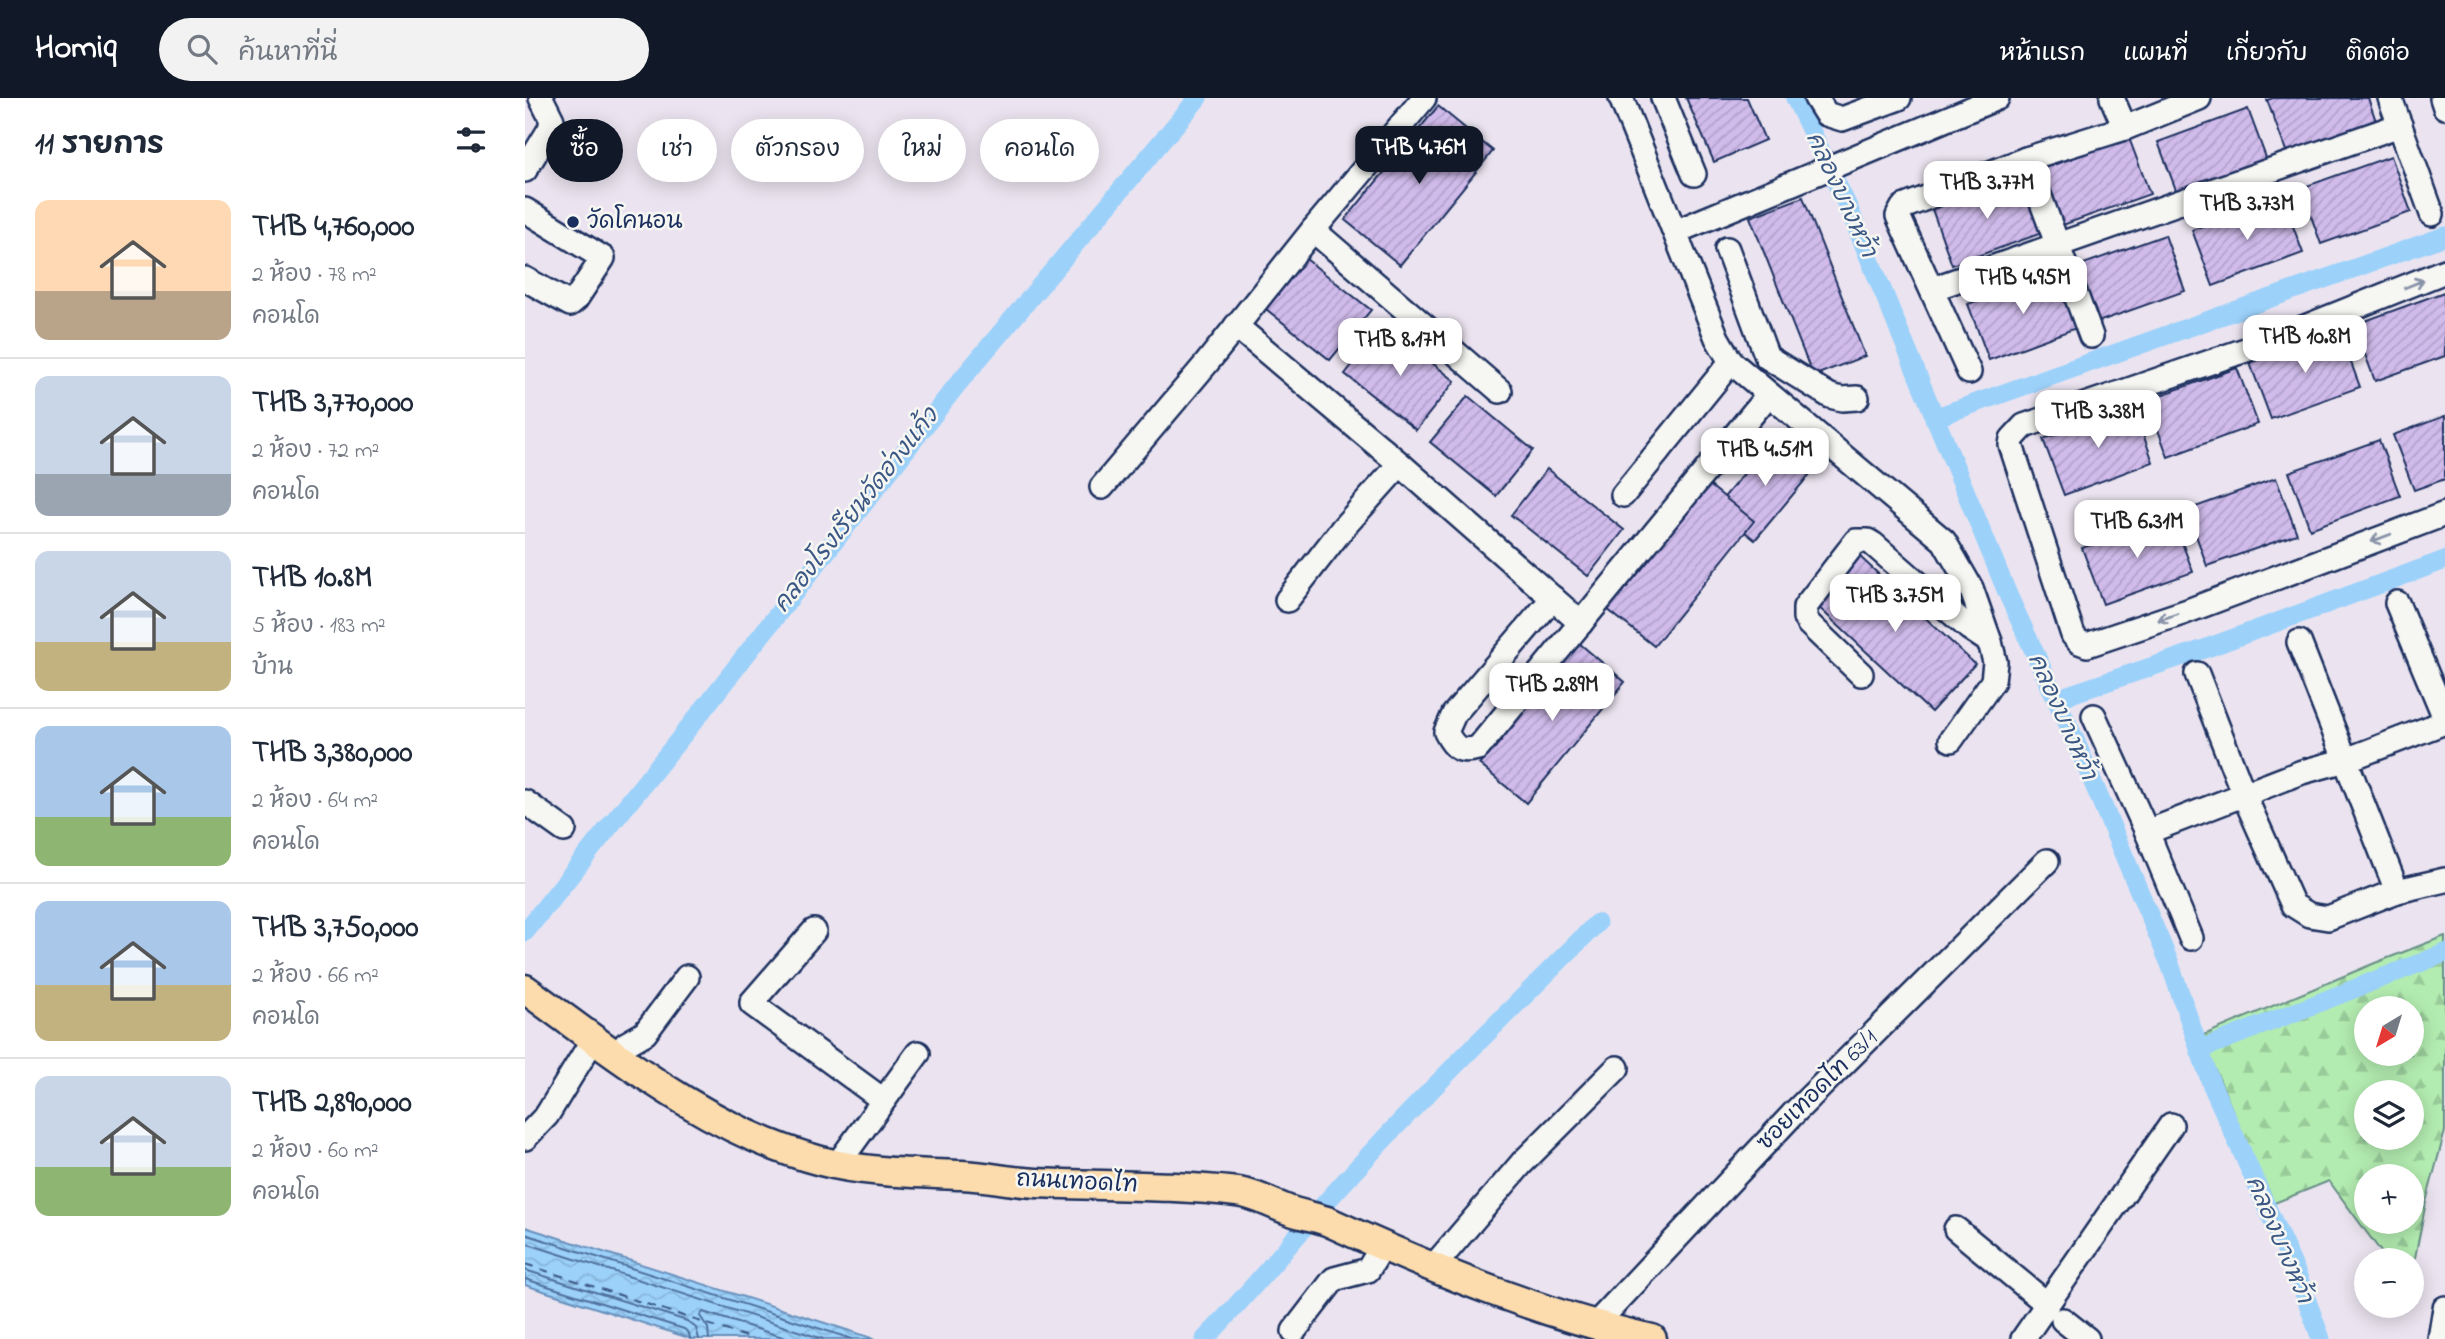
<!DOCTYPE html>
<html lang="th">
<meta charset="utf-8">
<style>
body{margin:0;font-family:"Indie Flower","Playpen Sans Thai",sans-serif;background:#f2f2f3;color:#1f2937;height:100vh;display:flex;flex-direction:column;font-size:26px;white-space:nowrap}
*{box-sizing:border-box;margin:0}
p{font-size:23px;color:#747a83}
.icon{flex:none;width:38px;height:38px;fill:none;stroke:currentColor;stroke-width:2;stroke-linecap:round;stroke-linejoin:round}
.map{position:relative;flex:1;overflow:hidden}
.drawer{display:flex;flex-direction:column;background:#fff;width:525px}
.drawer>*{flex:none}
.hud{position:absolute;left:21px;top:21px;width:665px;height:63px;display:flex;gap:14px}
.needle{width:46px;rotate:218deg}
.fabs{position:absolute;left:1829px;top:898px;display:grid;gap:14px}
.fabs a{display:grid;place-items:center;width:70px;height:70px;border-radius:50%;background:#fff;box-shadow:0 4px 18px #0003;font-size:35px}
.price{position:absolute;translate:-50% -60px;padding:0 16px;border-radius:14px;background:#fff;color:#222;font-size:23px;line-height:46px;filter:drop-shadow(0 2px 4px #0008)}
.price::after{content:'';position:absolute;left:50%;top:42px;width:21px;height:16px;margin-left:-10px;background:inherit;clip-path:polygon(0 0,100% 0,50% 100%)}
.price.current{background:#111827;color:#fff}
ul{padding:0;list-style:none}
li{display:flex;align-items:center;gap:21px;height:175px;padding:0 35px}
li+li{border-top:2px solid #e0e1e3}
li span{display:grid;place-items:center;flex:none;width:196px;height:140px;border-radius:14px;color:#555}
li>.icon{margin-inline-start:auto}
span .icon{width:84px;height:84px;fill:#fffc;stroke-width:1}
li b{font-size:30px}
h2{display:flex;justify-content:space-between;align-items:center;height:84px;padding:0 35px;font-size:30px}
.chip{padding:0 24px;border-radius:32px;background:#fff;box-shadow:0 4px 18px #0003;font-size:24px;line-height:63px}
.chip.current{background:#111827;color:#fff}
header{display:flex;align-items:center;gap:42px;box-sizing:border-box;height:98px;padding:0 35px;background:#111827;color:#fff}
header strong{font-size:33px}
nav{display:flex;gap:38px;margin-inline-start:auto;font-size:24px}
.search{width:490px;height:63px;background:#f2f2f3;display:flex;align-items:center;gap:18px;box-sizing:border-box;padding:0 24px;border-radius:38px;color:#747a83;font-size:26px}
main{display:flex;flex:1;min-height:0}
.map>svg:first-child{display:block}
.forest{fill:url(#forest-firs);stroke:#678e87;stroke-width:2;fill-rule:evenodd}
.water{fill:url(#water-waves);stroke:#6890bc;stroke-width:2}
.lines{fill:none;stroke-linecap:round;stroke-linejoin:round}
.shore{stroke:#4f709c;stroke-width:2}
.canal{stroke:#9cd1fa;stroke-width:19}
.ferry{stroke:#3b5885;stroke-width:2;stroke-dasharray:9 7;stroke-linecap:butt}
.building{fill:url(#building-hatch);stroke:#1b2f5e;stroke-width:2}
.minor-casing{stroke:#1b2f5e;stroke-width:28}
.major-casing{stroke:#1b2f5e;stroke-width:33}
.minor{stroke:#f6f6f2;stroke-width:23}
.major{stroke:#fcdcac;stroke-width:28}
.oneway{stroke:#8892a8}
.poi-dot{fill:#1b2f5e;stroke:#f6f6f2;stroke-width:2.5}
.labels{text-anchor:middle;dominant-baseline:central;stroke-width:5;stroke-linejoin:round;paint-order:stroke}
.poi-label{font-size:23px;fill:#1b2f5e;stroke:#f6f6f2;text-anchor:start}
.street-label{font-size:23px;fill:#1b2f5e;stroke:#f6f6f2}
.water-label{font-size:24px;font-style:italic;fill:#3b5885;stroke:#f6f6f2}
</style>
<header>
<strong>Homiq</strong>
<div class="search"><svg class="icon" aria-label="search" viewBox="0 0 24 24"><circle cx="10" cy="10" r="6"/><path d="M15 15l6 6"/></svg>ค้นหาที่นี่</div>
<nav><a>หน้าแรก</a><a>แผนที่</a><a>เกี่ยวกับ</a><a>ติดต่อ</a></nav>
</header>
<main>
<section class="drawer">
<h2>11 รายการ<svg class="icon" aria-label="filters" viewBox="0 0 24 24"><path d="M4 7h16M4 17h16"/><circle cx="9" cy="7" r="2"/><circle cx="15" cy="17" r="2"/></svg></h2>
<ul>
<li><span style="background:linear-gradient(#ffd9b3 65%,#b9a48a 0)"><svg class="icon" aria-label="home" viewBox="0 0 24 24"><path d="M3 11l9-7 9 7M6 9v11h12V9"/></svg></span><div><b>THB 4,760,000</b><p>2 ห้อง · 78 m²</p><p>คอนโด</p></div></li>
<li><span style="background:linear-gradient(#c9d6e8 70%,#9aa5b1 0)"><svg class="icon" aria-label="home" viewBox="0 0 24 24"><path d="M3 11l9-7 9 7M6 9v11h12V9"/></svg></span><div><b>THB 3,770,000</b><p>2 ห้อง · 72 m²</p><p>คอนโด</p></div></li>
<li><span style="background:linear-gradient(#c9d6e8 65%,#c2b280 0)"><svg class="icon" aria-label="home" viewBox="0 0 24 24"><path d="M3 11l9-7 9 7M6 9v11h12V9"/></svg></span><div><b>THB 10.8M</b><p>5 ห้อง · 183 m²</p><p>บ้าน</p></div></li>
<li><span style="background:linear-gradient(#a9c7e8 65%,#8fb573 0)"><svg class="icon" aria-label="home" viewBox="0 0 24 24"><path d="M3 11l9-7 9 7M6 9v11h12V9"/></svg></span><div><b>THB 3,380,000</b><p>2 ห้อง · 64 m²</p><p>คอนโด</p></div></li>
<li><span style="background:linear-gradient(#a9c7e8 60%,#c2b280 0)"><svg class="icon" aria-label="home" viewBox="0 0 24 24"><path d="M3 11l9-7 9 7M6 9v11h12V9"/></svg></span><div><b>THB 3,750,000</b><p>2 ห้อง · 66 m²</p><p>คอนโด</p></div></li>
<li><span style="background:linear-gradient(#c9d6e8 65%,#8fb573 0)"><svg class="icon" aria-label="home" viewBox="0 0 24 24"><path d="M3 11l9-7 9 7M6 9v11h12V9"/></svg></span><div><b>THB 2,890,000</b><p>2 ห้อง · 60 m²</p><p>คอนโด</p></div></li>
</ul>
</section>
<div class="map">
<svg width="1920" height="1241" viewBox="0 0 1920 1241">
<defs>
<pattern id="forest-firs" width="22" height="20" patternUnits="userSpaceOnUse" patternTransform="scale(1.75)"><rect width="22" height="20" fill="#b3ecb0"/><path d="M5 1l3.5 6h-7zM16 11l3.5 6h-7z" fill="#99cb9a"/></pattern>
<pattern id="water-waves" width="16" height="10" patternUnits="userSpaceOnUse" patternTransform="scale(1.75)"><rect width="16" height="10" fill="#9cd1fa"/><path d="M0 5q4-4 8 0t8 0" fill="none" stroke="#86b4d9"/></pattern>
<pattern id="building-hatch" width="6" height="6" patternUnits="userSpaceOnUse" patternTransform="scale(1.75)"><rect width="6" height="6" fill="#d0bbeb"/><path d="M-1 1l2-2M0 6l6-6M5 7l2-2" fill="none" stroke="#b2a1cc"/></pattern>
</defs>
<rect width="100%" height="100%" fill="#ebe4f0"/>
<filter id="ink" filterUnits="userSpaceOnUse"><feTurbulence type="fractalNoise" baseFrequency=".0143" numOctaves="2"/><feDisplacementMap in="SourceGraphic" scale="14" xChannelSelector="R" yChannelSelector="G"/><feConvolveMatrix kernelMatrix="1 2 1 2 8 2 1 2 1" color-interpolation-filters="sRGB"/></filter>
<g filter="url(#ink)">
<path class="forest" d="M1920,838V1033L1901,1104L1887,1175L1886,1162H1862L1804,1083L1747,1106L1676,938L1850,865ZM1841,910H1886V956H1841ZM1841,994H1886V1040H1841ZM1841,1078H1886V1124H1841Z"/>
<path class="water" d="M0,1129L350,1241H167L0,1187Z"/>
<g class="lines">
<g class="shore">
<path d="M0,1136L327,1241"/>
<path d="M0,1145L298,1241"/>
<path d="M0,1172L162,1223L171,1230L174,1241"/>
<path d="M0,1181L159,1231L164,1235L165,1241"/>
<path d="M184,1241L183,1230L175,1218L178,1214L264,1241"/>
</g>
<g class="canal">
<path d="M1270,0L1324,111L1484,499L1550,642L1645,866L1686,985L1774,1181L1796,1241"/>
<path d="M1409,320L1920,138"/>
<path d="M1531,601L1682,550L1920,462"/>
<path d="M0,834L173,618L431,288L673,0"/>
<path d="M1674,952L1920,855"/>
<path d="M680,1241C730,1190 773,1134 822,1081C902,993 988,910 1072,825"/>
</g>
<path class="ferry" d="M0,1166L228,1241"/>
</g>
<g class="building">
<path d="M1161,0H1222L1240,42L1189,64Z"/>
<path d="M1748,0H1843L1852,26L1763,58L1742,2Z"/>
<path d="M913,8L968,53L875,167L820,122Z"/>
<path d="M1723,11L1744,68L1654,100L1633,44Z"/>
<path d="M1604,40L1625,96L1535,128L1514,72Z"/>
<path d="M1866,58L1886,114L1796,146L1776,90Z"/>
<path d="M1496,78L1517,135L1427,167L1407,111Z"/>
<path d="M1278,99L1340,258L1288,278L1225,119Z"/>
<path d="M1757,99L1778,155L1688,188L1667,132Z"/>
<path d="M1640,137L1660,193L1570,225L1550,169Z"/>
<path d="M781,161L846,212L805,262L741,211Z"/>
<path d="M1533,173L1554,229L1464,262L1443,206Z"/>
<path d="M1919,194L1920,258L1850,283L1829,227Z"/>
<path d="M859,227L930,283L891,332L820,276Z"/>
<path d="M1814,232L1835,289L1746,321L1725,265Z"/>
<path d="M1712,270L1733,326L1643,359L1622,302Z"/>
<path d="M943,298L1008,352L971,398L905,344Z"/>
<path d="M1608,308L1628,364L1539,397L1518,341Z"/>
<path d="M1920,318V381L1889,392L1868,337Z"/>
<path d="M1251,337L1290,370L1230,442L1190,410Z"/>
<path d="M1854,342L1875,398L1785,431L1764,374Z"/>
<path d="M1022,371L1099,432L1063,478L986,417Z"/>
<path d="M1751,380L1772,436L1682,468L1662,412Z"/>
<path d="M1182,385L1229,423L1129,548L1082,511Z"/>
<path d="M1647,418L1668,474L1578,506L1557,450Z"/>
<path d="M1333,457L1450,566L1406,614L1289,505Z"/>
<path d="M1054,545L1100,584L1001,705L954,666Z"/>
</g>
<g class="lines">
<defs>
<g id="minor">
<path d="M1096,0L1192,240L1206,264L1419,443L1446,490L1465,544L1470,564L1468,583L1426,642"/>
<path d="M1138,0L1169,76"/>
<path d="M1291,0L1301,16L1317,21L1374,0"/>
<path d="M1587,0L1600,30"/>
<path d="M1865,0L1907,116"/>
<path d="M1917,0L1920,9"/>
<path d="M1501,61L1566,238"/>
<path d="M0,72L25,31L27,22L16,0"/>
<path d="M0,112L78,160L51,201L45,206L0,181"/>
<path d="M788,132L899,0"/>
<path d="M1150,134L1472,0"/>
<path d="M1202,151L1242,259L1305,298L1317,301L1332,300"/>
<path d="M1920,173L1735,247L1499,328L1487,341L1486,347L1548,537L1554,544L1562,547L1660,514L1920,416"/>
<path d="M1407,191L1875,27"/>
<path d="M711,228L875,366L1056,525"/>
<path d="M1444,274L1373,118L1378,109L1501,61L1600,30L1674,0"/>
<path d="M577,389L681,266L788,132L975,293"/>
<path d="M1098,397L1206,264"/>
<path d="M1028,500L929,616L921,634C929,650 935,655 953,650L1243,297"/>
<path d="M762,502L817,431L875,366"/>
<path d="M1872,505L1920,620"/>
<path d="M1774,544L1872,793"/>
<path d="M1336,576L1284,526L1280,520V509L1331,443H1343L1348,446L1444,530L1465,544"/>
<path d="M1672,576L1719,697L1768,807L1784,817L1803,820L1872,793L1920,782"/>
<path d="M1569,618L1622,734L1666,840"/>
<path d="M0,704L39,732"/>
<path d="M1622,734L1777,674L1821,662L1920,624"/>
<path d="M289,833L227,904V906L358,1002"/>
<path d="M93,957L101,946L120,935L162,879"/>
<path d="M0,1040L22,1017L69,940"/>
<path d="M312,1067L393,955"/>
<path d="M1431,1131L1522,1206"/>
<path d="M908,1169L997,1065L1092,970"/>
<path d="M1538,1222L1562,1241"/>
<path d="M1069,1228L1267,1017L1522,763"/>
<path d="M769,1233L809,1181L843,1172L858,1147"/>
<path d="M1498,1241L1646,1027"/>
<path d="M1915,1241L1920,1210"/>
</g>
<path id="major" d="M0,891C91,957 185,1034 296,1063C341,1075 391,1075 437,1077C462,1078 486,1084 511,1085C578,1088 645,1086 712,1094C730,1096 749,1107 766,1113C778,1117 790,1119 802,1123C907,1171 1014,1216 1127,1241"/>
</defs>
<use href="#minor" class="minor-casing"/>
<use href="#major" class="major-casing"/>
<use href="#minor" class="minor"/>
<use href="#major" class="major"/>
</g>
<defs><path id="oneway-shaft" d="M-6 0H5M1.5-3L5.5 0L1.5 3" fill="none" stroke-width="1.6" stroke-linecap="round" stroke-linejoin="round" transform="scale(1.75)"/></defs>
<g class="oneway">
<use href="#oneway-shaft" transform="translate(1889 186) rotate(-22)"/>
<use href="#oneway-shaft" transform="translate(1856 440) rotate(159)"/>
<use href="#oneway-shaft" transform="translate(1643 519) rotate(161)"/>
</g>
</g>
<circle class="poi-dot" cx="48" cy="124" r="7"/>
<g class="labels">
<g class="poi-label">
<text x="62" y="124">วัดโคนอน</text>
</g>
<g class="street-label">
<text transform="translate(1293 993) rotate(-45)">ซอยเทอดไท 63/1</text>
<text transform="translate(552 1085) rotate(3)">ถนนเทอดไท</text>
</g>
<g class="water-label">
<text transform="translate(1315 97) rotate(65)">คลองบางหว้า</text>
<text transform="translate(332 413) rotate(-52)">คลองโรงเรียนวัดอ่างแก้ว</text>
<text transform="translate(1536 619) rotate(66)">คลองบางหว้า</text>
<text transform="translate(1753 1142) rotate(67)">คลองบางหว้า</text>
</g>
</g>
</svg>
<div class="fabs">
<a><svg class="needle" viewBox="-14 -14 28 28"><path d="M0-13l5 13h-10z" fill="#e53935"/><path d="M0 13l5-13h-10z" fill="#747a83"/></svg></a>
<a><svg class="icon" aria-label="layers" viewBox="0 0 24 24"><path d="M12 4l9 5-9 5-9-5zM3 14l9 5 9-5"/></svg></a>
<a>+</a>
<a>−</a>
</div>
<b class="price current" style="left:894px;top:88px">THB 4.76M</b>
<b class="price" style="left:1462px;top:123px">THB 3.77M</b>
<b class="price" style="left:1722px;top:144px">THB 3.73M</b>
<b class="price" style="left:1498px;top:218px">THB 4.95M</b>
<b class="price" style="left:1780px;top:277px">THB 10.8M</b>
<b class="price" style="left:875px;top:280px">THB 8.17M</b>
<b class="price" style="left:1573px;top:352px">THB 3.38M</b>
<b class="price" style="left:1240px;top:390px">THB 4.51M</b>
<b class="price" style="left:1612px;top:462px">THB 6.31M</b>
<b class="price" style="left:1370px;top:536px">THB 3.75M</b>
<b class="price" style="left:1027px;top:625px">THB 2.89M</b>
<div class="hud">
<a class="chip current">ซื้อ</a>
<a class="chip">เช่า</a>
<a class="chip">ตัวกรอง</a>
<a class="chip">ใหม่</a>
<a class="chip">คอนโด</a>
</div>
</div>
</main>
